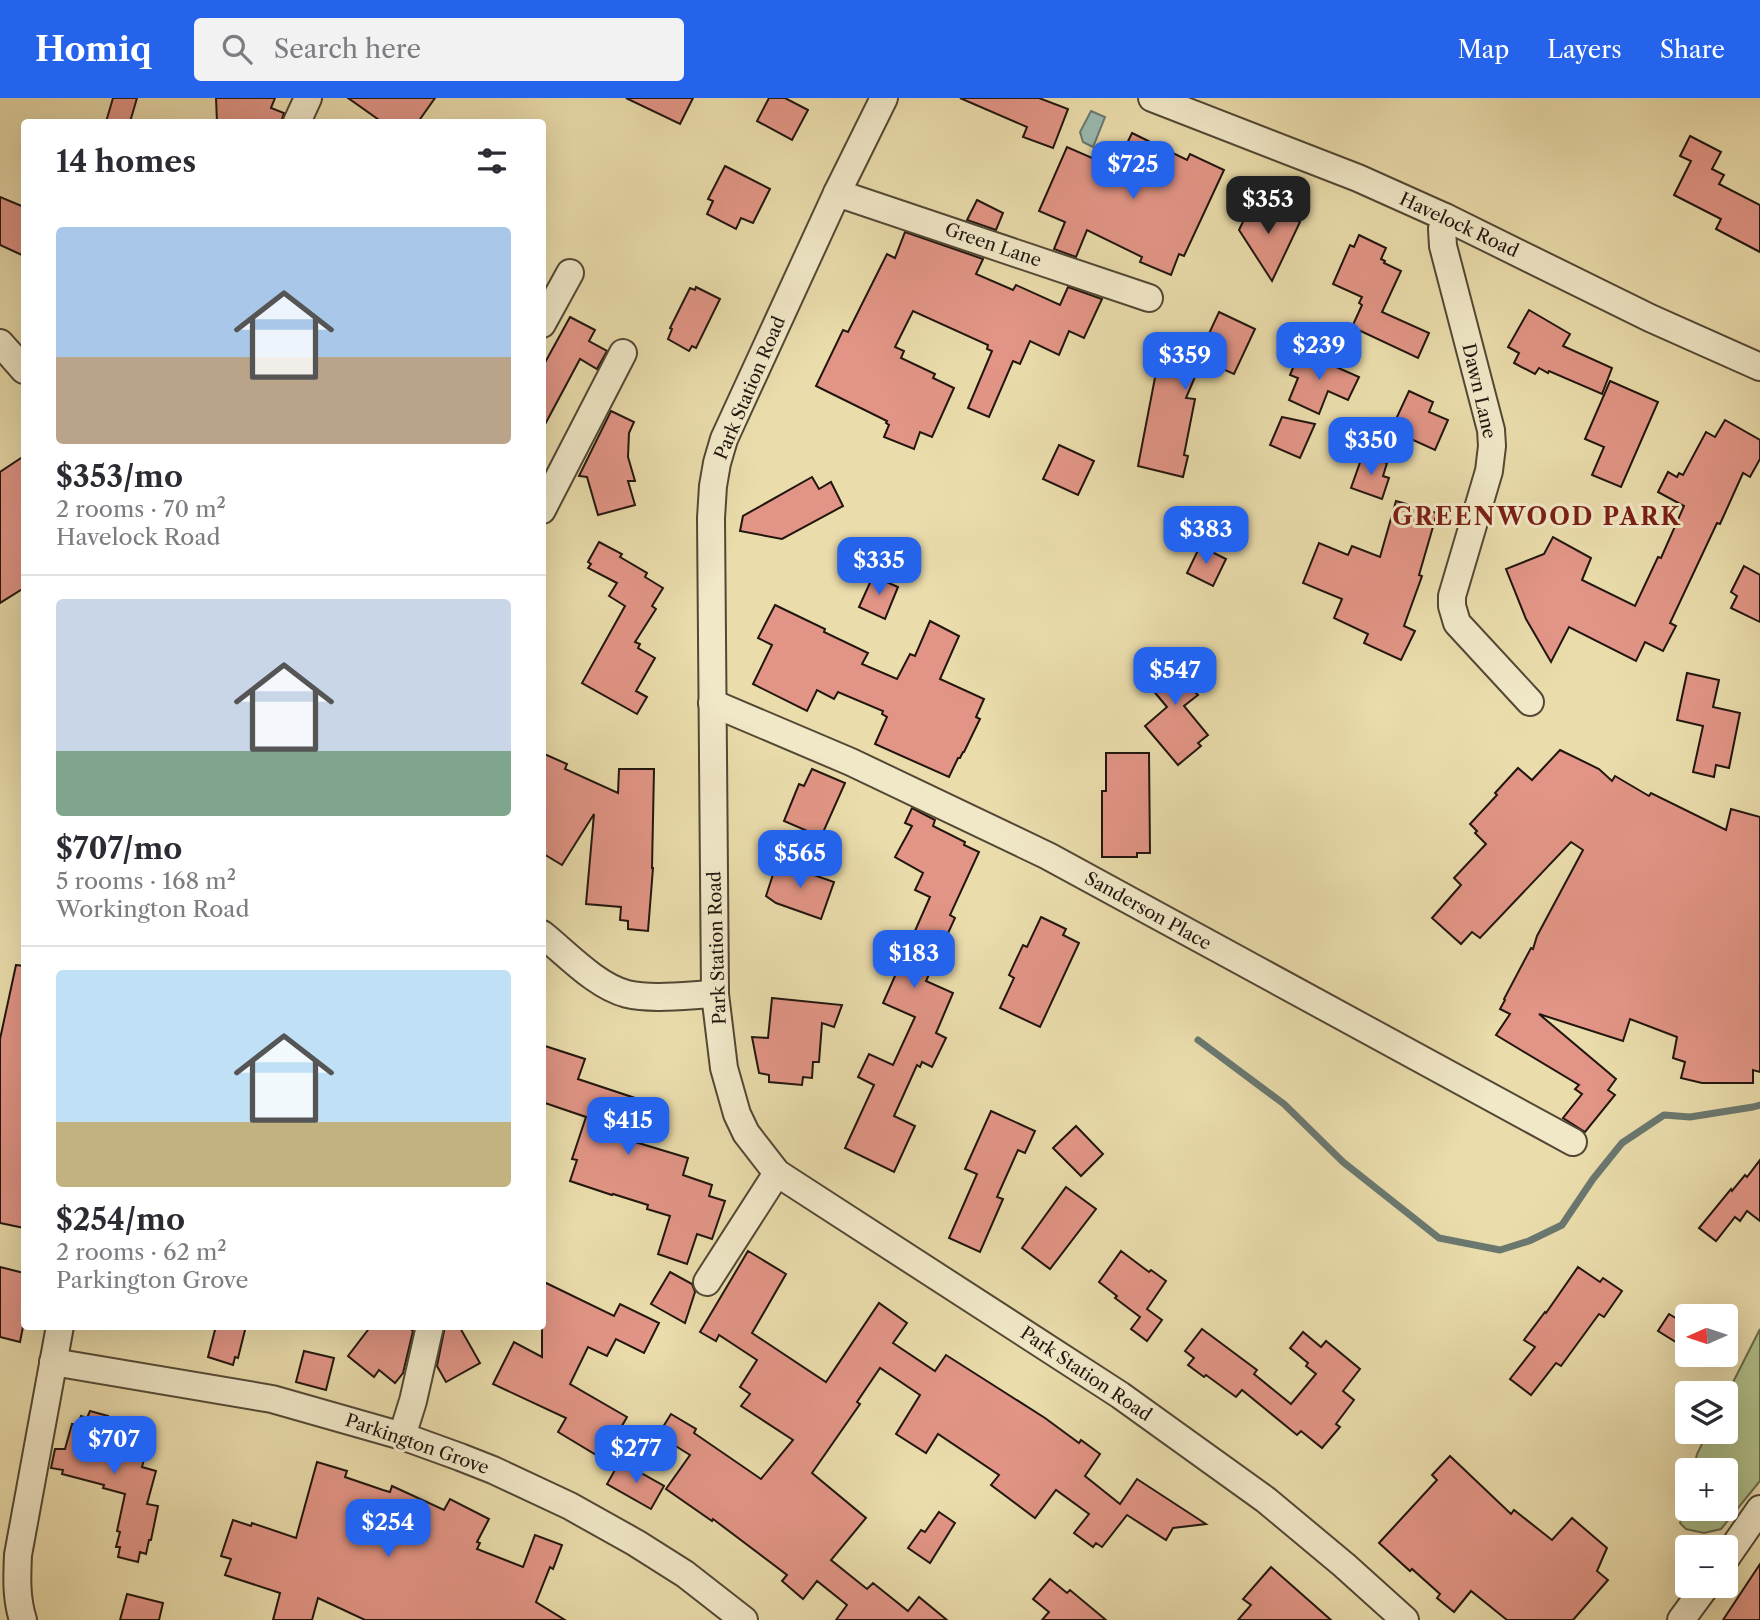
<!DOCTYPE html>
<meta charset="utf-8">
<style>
body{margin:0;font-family:"Libre Caslon Text",serif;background:#f2f2f3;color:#2b2b33;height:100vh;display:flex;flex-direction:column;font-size:26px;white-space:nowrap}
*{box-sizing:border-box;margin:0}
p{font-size:23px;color:#7c7c81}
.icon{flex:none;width:38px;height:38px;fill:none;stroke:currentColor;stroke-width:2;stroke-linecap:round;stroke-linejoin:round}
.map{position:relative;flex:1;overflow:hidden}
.panel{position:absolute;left:21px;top:21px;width:525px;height:1211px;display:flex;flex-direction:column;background:#fff;border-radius:7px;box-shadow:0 7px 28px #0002}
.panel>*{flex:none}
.needle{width:46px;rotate:267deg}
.controls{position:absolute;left:1675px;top:1206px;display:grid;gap:14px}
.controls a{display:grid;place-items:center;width:63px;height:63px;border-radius:7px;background:#fff;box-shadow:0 7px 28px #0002;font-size:35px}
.price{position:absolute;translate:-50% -60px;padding:0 16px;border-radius:14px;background:#2563eb;color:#fff;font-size:23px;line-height:46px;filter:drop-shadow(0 2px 4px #0008)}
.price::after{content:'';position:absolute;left:50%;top:42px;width:21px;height:16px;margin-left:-10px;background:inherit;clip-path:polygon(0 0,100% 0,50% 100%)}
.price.selected{background:#222;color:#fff}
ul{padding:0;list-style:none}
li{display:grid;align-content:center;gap:14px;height:371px;padding:0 35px}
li+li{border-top:2px solid #e1e1e2}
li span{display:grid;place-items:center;height:217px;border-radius:7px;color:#555}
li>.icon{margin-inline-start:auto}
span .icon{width:126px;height:126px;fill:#fffc;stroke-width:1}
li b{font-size:30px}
h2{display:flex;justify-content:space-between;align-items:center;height:84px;padding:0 35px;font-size:30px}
header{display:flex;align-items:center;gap:42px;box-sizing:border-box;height:98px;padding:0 35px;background:#2563eb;color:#fff}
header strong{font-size:33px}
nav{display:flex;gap:38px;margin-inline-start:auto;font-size:24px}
.search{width:490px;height:63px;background:#f2f2f3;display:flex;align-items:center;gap:18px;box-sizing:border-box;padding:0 24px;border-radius:7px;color:#7c7c81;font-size:26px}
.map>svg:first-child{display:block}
.green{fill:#b2c28c;stroke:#6a6c4d;stroke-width:2}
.water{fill:#9abab1;stroke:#6a7870;stroke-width:2}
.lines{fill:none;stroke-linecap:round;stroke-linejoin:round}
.stream{stroke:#6a7870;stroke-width:7}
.building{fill:#e29586;stroke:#21160e;stroke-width:2}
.minor-casing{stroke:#534835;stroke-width:30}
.minor{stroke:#f1e8c8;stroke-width:26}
.labels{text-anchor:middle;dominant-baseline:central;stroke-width:6;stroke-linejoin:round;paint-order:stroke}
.street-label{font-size:18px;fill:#21160e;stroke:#f1e8c8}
.district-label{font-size:24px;font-weight:bold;letter-spacing:2px;fill:#7a1f14;stroke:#f1e8c8}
</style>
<header>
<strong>Homiq</strong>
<div class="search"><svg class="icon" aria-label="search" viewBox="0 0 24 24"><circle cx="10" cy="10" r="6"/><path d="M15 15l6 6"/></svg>Search here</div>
<nav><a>Map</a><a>Layers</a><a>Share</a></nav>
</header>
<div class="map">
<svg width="1760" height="1522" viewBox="0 0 1760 1522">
<rect width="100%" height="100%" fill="#eadcab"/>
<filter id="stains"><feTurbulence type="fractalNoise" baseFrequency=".00286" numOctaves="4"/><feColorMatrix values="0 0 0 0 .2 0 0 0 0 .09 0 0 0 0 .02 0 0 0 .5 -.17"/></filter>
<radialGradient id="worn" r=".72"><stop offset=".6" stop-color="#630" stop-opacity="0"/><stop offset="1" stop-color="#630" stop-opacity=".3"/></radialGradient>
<path class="green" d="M1760,1231V1383L1721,1431L1704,1435L1686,1431L1680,1425L1687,1396V1410H1726V1372H1693L1697,1356L1708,1334H1726V1298Z"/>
<path class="water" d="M1091,13L1105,19L1093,49L1083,44L1080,34Z"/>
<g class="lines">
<path class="stream" d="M1198,942L1284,1006L1343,1064L1439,1140L1500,1152L1529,1143L1562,1127L1593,1081L1622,1045L1664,1017L1690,1019L1753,1009L1760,1007"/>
</g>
<g class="building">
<path d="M113,0H137L130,24H106Z"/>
<path d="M216,0H275L271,10L284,15L281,24H217Z"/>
<path d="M348,0H435L418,24H382Z"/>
<path d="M626,0H693L680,26Z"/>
<path d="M769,0H785L808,12L792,42L757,23Z"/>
<path d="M960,0H1039L1068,11L1053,50L1023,39L1027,29Z"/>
<path d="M1132,35L1187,62L1190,56L1224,72L1184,158L1179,156L1171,177L1140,164L1142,159L1087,132L1076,159L1054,151L1065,124L1039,113L1067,49L1115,70Z"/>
<path d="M1690,38L1721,54L1712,71L1724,77L1719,86L1760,107V154L1716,131L1721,121L1674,97L1691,63L1680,58Z"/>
<path d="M725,68L770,91L753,125L741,120L736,131L707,116L713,103L708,101Z"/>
<path d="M0,99L24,109V158L0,147Z"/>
<path d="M977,102L1003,115L996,132L967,122Z"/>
<path d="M1253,103L1300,124L1272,183L1239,132Z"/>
<path d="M905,134L983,161L976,176L1013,192L1016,187L1060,207L1068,189L1102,201L1084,240L1069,233L1059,257L1030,243L1020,266L1013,263L989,319L968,310L992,253L987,251L988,247L913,213L895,249L904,253L901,260L935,276L933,280L954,290L932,339L920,334L914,351L884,339L889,327L886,325L887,323L816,288L843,232L848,234L887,156L895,160Z"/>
<path d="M1359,137L1386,150L1381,161L1385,163L1384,165L1401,173L1382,214L1429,235L1418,260L1352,229L1362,207L1359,205L1362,199L1333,186L1350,147L1354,149Z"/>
<path d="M696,189L720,201L696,250L692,248L689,253L668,241L672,231L670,230L690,190L695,192Z"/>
<path d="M1529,212L1570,236L1563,248L1612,270L1602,296L1549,273L1548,275L1539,270L1535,276L1514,265L1519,255L1508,249Z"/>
<path d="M1219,214L1255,231L1234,276L1202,262L1186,300L1195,301L1184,357L1188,358L1183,379L1138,368L1158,264L1153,261L1163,239L1200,255Z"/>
<path d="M570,219L595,232L589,243L607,253L597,271L580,261L542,332V270Z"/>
<path d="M1300,253L1359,279L1348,302L1328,293L1319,316L1289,302L1298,280L1290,277Z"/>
<path d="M1610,283L1658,304L1621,389L1592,377L1604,349L1585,341Z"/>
<path d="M1409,293L1433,304L1429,314L1448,322L1435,352L1391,332Z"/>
<path d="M611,313L634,324L629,335L628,359L635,383H628L635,407L598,417L587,379L579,378Z"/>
<path d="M1282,319L1315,326L1300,360L1270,347Z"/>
<path d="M1725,322L1760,342V361L1750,379L1743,375L1720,426L1717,425L1670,525L1676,528L1663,553L1645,544L1636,563L1569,529L1551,564L1526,521L1506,471L1544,456L1553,439L1591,460L1582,482L1635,508L1658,459L1661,460L1684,408L1658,394L1668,374L1677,379L1679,375L1683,377L1706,334L1715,339Z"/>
<path d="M1059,347L1094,363L1078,397L1043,381Z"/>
<path d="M1363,356L1387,365L1383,378L1389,380L1382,401L1351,390Z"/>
<path d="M24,358V490L0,505V374Z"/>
<path d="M812,379L819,391L831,384L843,408L782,441L740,433L743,418Z"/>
<path d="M1396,403L1437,415L1419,477L1422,478L1404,528L1415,533L1401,562L1364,545L1368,536L1334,520L1342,501L1303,485L1319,445L1348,457L1352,448L1380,459Z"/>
<path d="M599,444L622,456L620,459L647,475L645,479L663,490L652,508L656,511L635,544L640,546L638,550L655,560L636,593L647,599L637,616L582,585L625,508L609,498L617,485L588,470L591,466L588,464Z"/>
<path d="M1200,448L1226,461L1213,488L1187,475Z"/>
<path d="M1744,468L1760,477V524L1731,510L1737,498L1731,494Z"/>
<path d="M873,478L898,489L885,521L859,509Z"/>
<path d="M775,507L825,531L824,534L868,555L862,566L897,581L910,556L915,558L930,523L959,538L940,581L984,601L976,619L980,621L964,654H963L960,660H958L949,679L875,646L887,619L882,616L883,613L838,594L834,601L817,592L807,613L753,586L772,547L758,540Z"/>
<path d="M1179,554L1205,586L1195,594L1198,597L1184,608L1208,637L1198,645L1201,648L1178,667L1145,628L1167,609L1141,578L1162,560L1167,565Z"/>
<path d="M1687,575L1719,582L1713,609L1740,615L1729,670L1716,667L1714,679L1693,674L1703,628L1677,622Z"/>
<path d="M1560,652L1599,671L1612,683L1615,678L1649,698L1651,695L1726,732L1731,711L1760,719V974L1753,972V985H1702L1681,980L1685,964L1673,960L1677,939L1630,921L1623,943L1539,916L1616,981L1608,992L1615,997L1585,1034L1563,1020L1582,996L1575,991L1579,987L1496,937L1510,916L1500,911L1505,902L1504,901L1531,850L1533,851L1537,838L1583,752L1571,744L1480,840L1472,834L1461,846L1432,820L1461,787L1454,780L1486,746L1475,735L1477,733L1470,726L1497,697L1495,695L1518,670L1532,682Z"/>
<path d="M542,655L567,666L565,671L618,695L619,671H654L652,770H653L648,833L628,831V823L620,822L621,809L586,806L594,716L562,767L542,755Z"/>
<path d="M1106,655H1149L1150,755H1137V759H1102V693H1106Z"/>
<path d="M812,671L845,685L821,739L784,723L799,686L804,688Z"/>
<path d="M912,710L935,722L933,728L965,744L964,747L979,754L950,817L955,820L926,883L953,895L936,935L946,940L932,969L922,964L920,969L917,967L894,1018L915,1028L894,1074L845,1050L874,987L858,979L869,956L893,967L915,919L883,905L930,799L915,792L923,775L895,759L912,728L905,725Z"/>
<path d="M777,764L834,784L821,821L776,805L766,798Z"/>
<path d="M1041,819L1066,831L1063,837L1079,845L1040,929L1000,910L1014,880L1009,877L1023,847L1027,849Z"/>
<path d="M16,867L24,868V1130L0,1125V941Z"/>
<path d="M772,900L842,907L834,929L822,925L819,964H813L812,980L803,979L802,987L769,984V977L759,975L752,939L768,940Z"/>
<path d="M542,947L585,961L578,981L635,1000L622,1040L688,1060L683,1077L712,1087L709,1098L725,1103L712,1141L697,1136L687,1166L658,1156L670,1118L647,1111L648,1107L613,1096L612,1097L570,1083L577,1062L572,1061L586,1019L542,1004Z"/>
<path d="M991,1013L1035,1033L1025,1055L1018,1052L997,1099L1003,1101L980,1154L949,1140L977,1076L965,1071Z"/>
<path d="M1076,1028L1103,1056L1081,1078L1053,1050Z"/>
<path d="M1760,1062V1123L1747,1113L1740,1123L1735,1119L1716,1143L1699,1130L1731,1091L1732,1093L1745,1077L1747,1079Z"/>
<path d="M1066,1089L1096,1111L1050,1171L1022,1150Z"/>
<path d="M748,1153L786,1176L752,1235L826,1284L879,1205L907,1225L893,1245L935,1273L946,1257L1045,1320L1079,1345L1081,1342L1100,1356L1085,1378L1120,1406L1137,1381L1206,1426L1173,1430L1166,1442L1127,1417L1102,1449L1096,1445L1093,1449L1074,1435L1089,1416L1056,1392L1035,1420L991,1387L999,1377L938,1336L926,1355L896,1336L920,1297L880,1270L857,1304L860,1306L812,1375L866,1420L831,1462L867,1491L873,1485L908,1513L919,1499L947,1522H836L847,1507L817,1483L803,1501L782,1483L787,1477L713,1421L712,1423L666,1391L690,1357L658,1337L671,1316L696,1331L694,1335L761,1381L793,1342L741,1308L750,1296L740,1289L757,1262L719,1237L716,1243L700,1234Z"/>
<path d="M1121,1153L1149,1174L1151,1172L1166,1183L1147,1211L1162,1222L1147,1243L1131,1231L1140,1219L1115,1200L1117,1198L1099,1184Z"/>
<path d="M0,1169L24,1175V1224L20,1244L0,1239Z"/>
<path d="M1578,1169L1600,1184L1603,1180L1622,1193L1604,1219L1599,1216L1561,1268L1556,1265L1531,1297L1510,1281L1535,1249L1524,1242L1545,1214L1546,1215Z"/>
<path d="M670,1174L692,1186L695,1194L685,1225L651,1206Z"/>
<path d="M542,1183L614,1218L620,1206L659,1225L644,1255L616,1241L607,1258L588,1249L570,1286L627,1319L603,1361L558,1334L566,1320L493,1286L514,1244L542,1259Z"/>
<path d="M1669,1216L1687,1227V1251L1658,1233Z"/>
<path d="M216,1228H246L238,1260L235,1259L233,1267L208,1259Z"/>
<path d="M371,1228H407L413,1233L403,1275L395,1285L379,1272L374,1279L348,1258Z"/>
<path d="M445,1228H459L480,1265L446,1284L437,1268Z"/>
<path d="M1202,1231L1257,1272L1254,1276L1291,1306L1316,1276L1306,1268L1308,1265L1290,1250L1303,1234L1321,1249L1326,1243L1360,1271L1343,1293L1354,1302L1336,1326L1340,1329L1322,1350L1301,1333L1297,1337L1242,1292L1236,1299L1206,1277L1204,1279L1188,1267L1194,1260L1185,1253Z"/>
<path d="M304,1253L334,1260L326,1292L296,1284Z"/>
<path d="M90,1313L108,1318L105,1330L147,1341L145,1348L147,1349L142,1369L156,1373L147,1406L158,1408L151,1442H149L146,1456L140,1454L138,1464L118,1459L120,1449H116L120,1434L117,1433L125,1396L103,1390L104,1387L62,1376L63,1372L51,1370L55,1351H65L72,1326L78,1327L81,1318L87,1320Z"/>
<path d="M1450,1358L1511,1416L1514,1412L1552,1442L1572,1420L1607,1450L1597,1473L1608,1482L1573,1522H1507L1471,1493L1454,1514L1437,1500L1440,1496L1412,1471L1410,1473L1379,1445L1437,1382L1432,1377Z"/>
<path d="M620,1363L664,1388L651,1411L607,1386Z"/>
<path d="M317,1364L347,1373L345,1379L383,1392L390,1394L392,1388L444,1412L450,1401L489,1421L477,1444L480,1445L477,1451L523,1469L535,1437L562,1447L553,1471L550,1469L536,1504L565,1522H365L318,1500L312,1522H273L280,1495L225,1477L231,1461L221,1458L233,1422L251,1428L252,1425L296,1440Z"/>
<path d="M939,1414L955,1425L930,1465L908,1450L921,1432L925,1434Z"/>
<path d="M1760,1466V1522H1723Z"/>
<path d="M1271,1469L1331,1522H1238L1251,1507L1243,1501Z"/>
<path d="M1050,1481L1067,1495L1070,1492L1106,1522H1042L1049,1514L1033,1501Z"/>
<path d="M127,1496L163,1505L159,1522H120Z"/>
</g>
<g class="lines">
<defs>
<g id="minor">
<path d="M884,0L837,95L724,341L717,365L713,388L711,420L715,896L724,970L737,1016L746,1035L777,1075L1120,1297L1266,1402L1344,1467L1405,1522"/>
<path d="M1152,0L1358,80L1445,119L1650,220L1760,269"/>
<path d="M297,24L308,0"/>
<path d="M837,95L1149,200"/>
<path d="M1445,119L1442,131L1443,148L1491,332L1492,348L1489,373L1452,498V508L1457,525L1530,604"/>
<path d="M542,226L570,175"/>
<path d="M0,245L24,272"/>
<path d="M542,412L623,255"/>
<path d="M712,605L851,664L1048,758L1573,1044"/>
<path d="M542,836C567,856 596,888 627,896C652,902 689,897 715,896"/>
<path d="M707,1184L777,1075"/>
<path d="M53,1264L272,1301L402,1338L460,1359L493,1372L570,1408L636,1445L685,1476L744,1522"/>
<path d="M402,1338L413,1303L430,1228"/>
<path d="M1726,1460L1760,1411"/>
<path d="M23,1522C16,1500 17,1479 18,1457L60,1228"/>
<path d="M1681,1522L1706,1488"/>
</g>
</defs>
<use href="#minor" class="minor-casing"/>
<use href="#minor" class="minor"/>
</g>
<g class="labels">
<g class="street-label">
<text transform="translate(1459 127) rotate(25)">Havelock Road</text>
<text transform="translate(993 147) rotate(19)">Green Lane</text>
<text transform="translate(750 290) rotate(-67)">Park Station Road</text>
<text transform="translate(1479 293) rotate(77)">Dawn Lane</text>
<text transform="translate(1148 813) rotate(29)">Sanderson Place</text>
<text transform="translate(717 850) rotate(-92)">Park Station Road</text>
<text transform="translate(1086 1276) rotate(34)">Park Station Road</text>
<text transform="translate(417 1346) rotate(19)">Parkington Grove</text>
</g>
<g class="district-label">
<text x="1537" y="418">GREENWOOD PARK</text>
</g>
</g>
<rect width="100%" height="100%" filter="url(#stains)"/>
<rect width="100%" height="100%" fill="url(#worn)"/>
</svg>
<div class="controls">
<a><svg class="needle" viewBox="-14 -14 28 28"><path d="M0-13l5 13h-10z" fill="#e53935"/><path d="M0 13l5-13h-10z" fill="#7c7c81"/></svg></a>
<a><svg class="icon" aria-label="layers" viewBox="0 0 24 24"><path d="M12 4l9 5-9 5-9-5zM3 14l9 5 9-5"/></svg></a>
<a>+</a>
<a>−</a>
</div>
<b class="price" style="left:1133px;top:103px">$725</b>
<b class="price selected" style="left:1268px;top:138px">$353</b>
<b class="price" style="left:1319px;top:284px">$239</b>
<b class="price" style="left:1185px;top:294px">$359</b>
<b class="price" style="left:1371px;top:379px">$350</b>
<b class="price" style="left:1206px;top:468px">$383</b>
<b class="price" style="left:879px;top:499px">$335</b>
<b class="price" style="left:1175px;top:609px">$547</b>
<b class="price" style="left:800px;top:792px">$565</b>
<b class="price" style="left:914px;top:892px">$183</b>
<b class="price" style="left:628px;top:1059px">$415</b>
<b class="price" style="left:114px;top:1378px">$707</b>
<b class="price" style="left:636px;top:1387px">$277</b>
<b class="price" style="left:388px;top:1461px">$254</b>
<section class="panel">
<h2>14 homes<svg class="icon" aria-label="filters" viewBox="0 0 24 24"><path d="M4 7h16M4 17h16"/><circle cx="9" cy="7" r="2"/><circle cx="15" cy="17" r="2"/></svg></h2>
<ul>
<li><span style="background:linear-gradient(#a9c7e8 60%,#b9a48a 0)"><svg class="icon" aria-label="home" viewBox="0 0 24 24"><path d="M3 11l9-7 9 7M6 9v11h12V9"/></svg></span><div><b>$353/mo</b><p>2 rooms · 70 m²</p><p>Havelock Road</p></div></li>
<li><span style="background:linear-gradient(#c9d6e8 70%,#7fa58c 0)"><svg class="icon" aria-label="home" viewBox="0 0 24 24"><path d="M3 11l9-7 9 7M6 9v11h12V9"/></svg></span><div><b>$707/mo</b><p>5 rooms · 168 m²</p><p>Workington Road</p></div></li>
<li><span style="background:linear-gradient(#bfe0f5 70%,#c2b280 0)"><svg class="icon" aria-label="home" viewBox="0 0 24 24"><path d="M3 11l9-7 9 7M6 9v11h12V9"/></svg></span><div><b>$254/mo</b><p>2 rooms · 62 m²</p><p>Parkington Grove</p></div></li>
</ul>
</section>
</div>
